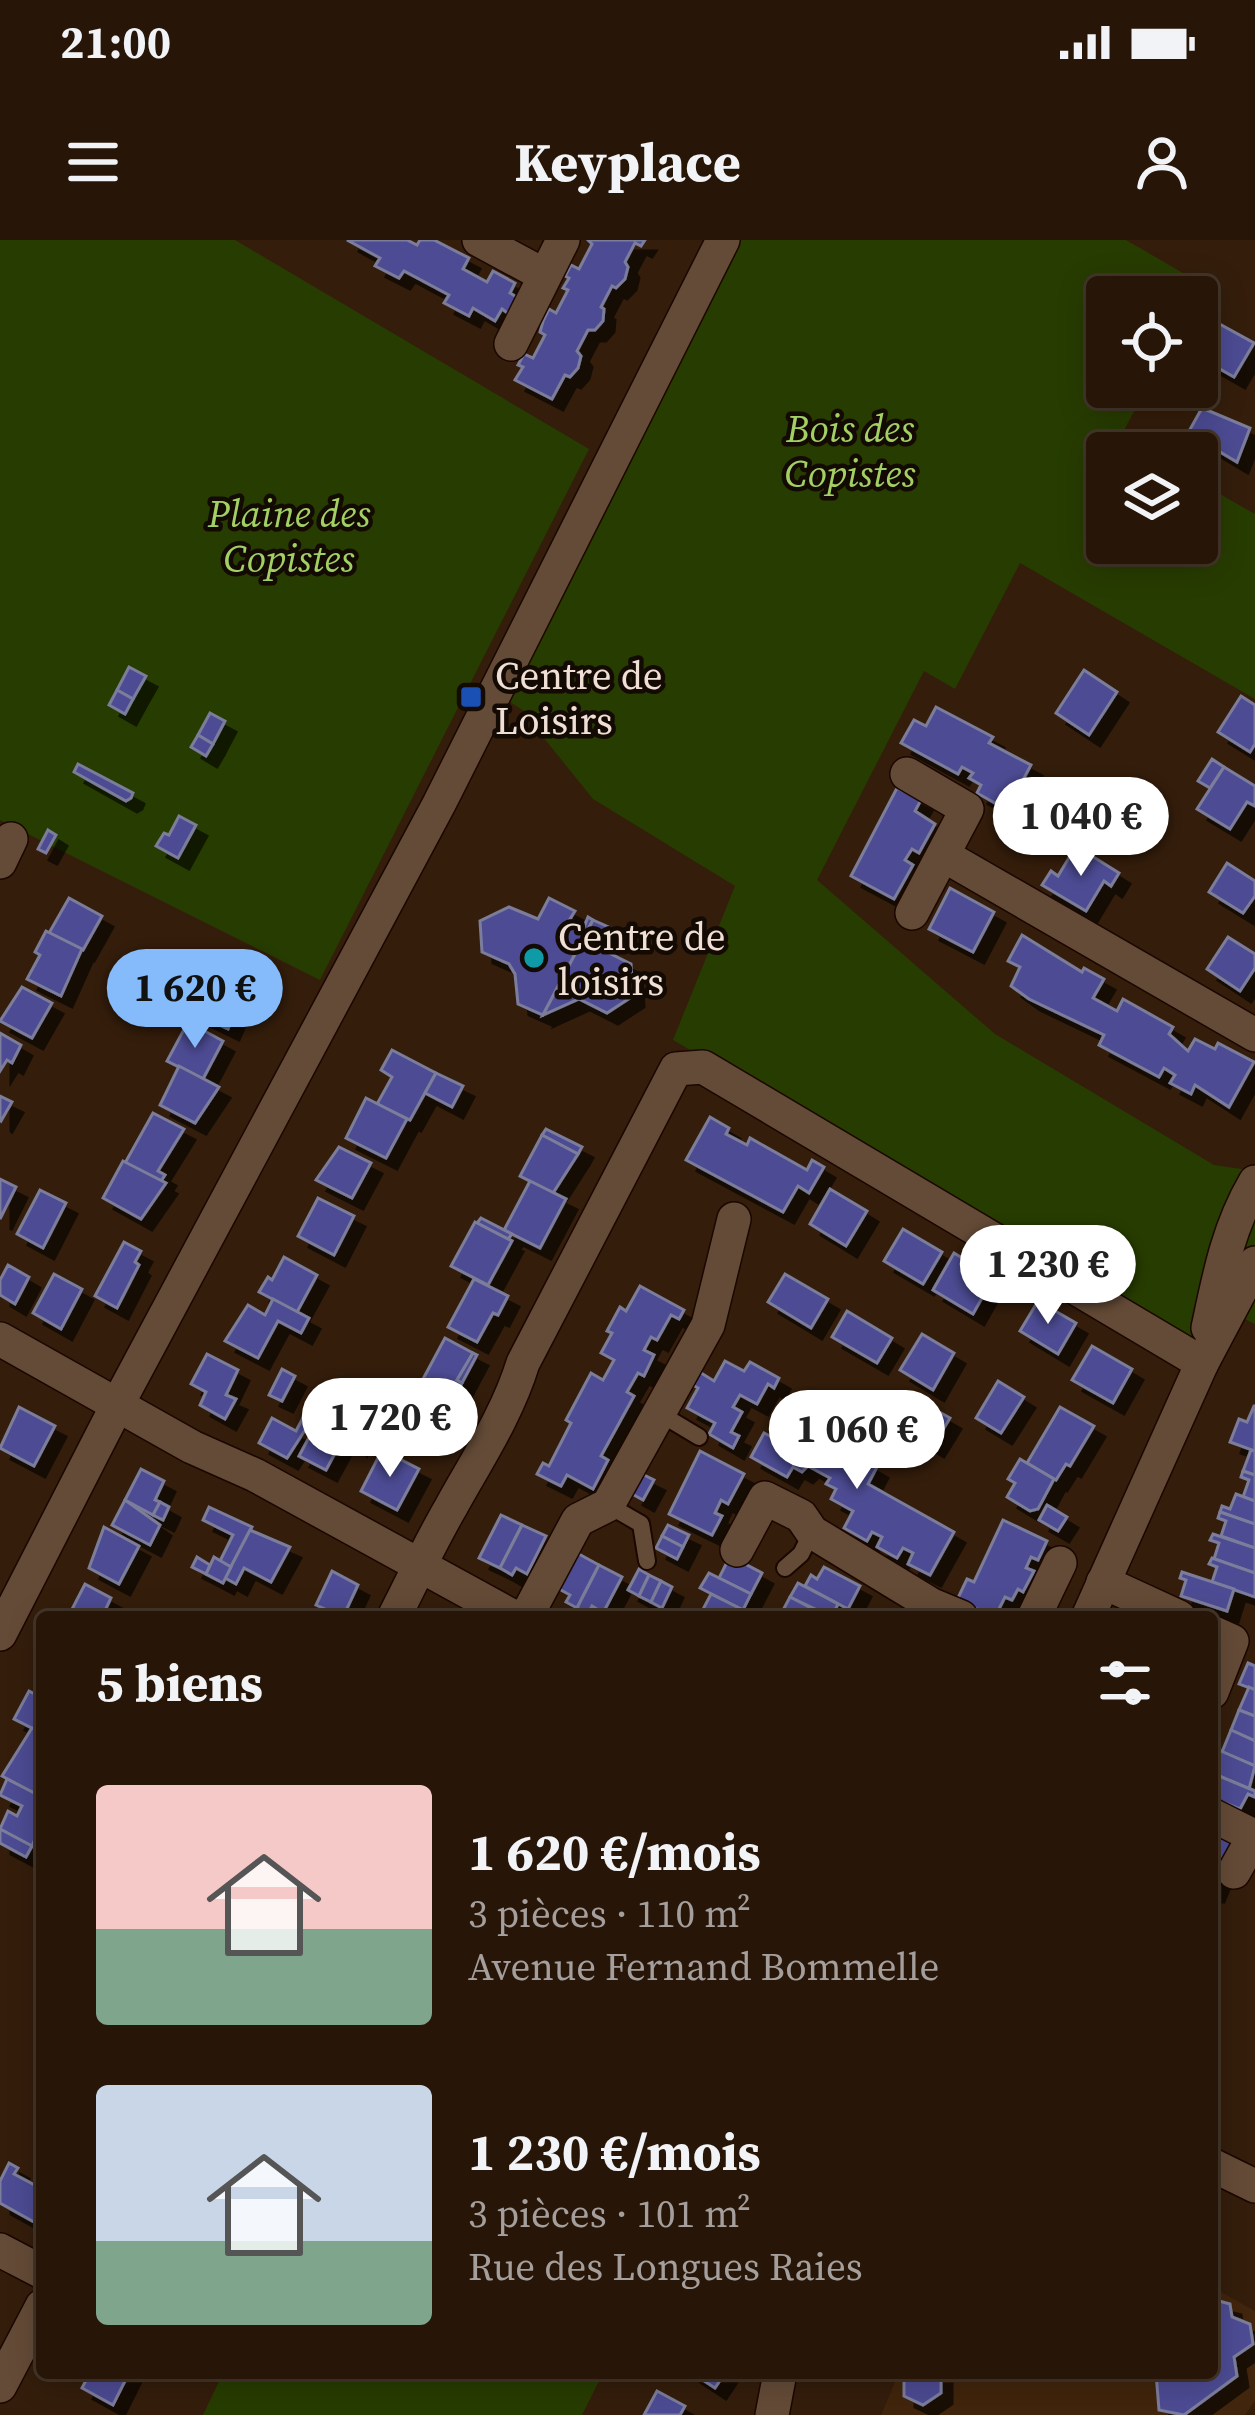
<!DOCTYPE html>
<html lang="fr">
<meta charset="utf-8">
<style>
body{margin:0;font-family:"Source Serif 4",serif;background:#2f1f12;color:#f1f3f6;height:100vh;display:flex;flex-direction:column;font-size:45px;white-space:nowrap}
*{box-sizing:border-box;margin:0}
p{font-size:39px;color:#a49f9c}
.icon{flex:none;width:66px;height:66px;fill:none;stroke:currentColor;stroke-width:2;stroke-linecap:round;stroke-linejoin:round}
.map{position:relative;flex:1;overflow:hidden}
.panel{position:absolute;left:36px;top:1371px;width:1182px;height:768px;display:flex;flex-direction:column;background:#271608;border-radius:12px;box-shadow:0 6px 30px #0003,0 0 0 3px #433529}
.panel>*{flex:none}
.buttons{position:absolute;left:1086px;top:36px;display:grid;gap:24px}
.buttons a{display:grid;place-items:center;width:132px;height:132px;border-radius:12px;background:#271608;box-shadow:0 6px 30px #0003,0 0 0 3px #433529;font-size:60px}
.price{position:absolute;translate:-50% -102px;padding:0 27px;border-radius:42px;background:#fff;color:#222;font-size:39px;line-height:78px;filter:drop-shadow(0 3px 6px #0008)}
.price::after{content:'';position:absolute;left:50%;top:72px;width:36px;height:27px;margin-left:-18px;background:inherit;clip-path:polygon(0 0,100% 0,50% 100%)}
.price.current{background:#85bbfb;color:#111}
ul{padding:0;list-style:none}
li{display:flex;align-items:center;gap:36px;height:300px;padding:0 60px}
li span{display:grid;place-items:center;flex:none;width:336px;height:240px;border-radius:12px;color:#555}
li>.icon{margin-inline-start:auto}
span .icon{width:144px;height:144px;fill:#fffc;stroke-width:1}
li b{font-size:51px}
h2{display:flex;justify-content:space-between;align-items:center;height:144px;padding:0 60px;font-size:51px}
.status{display:flex;justify-content:space-between;align-items:center;height:84px;padding:0 60px;background:#271608;direction:ltr}
.status svg{height:33px;fill:currentColor}
header{display:flex;justify-content:space-between;align-items:center;height:156px;padding:0 60px;background:#271608;font-size:54px;font-weight:700}
.map>svg:first-child{display:block}
.built{fill:#41250c}
.green{fill:#273c00}
.building{fill:#4d4b93;stroke:#7b7d9b;stroke-width:3;filter:url(#shadow)}
.lines{fill:none;stroke-linecap:round;stroke-linejoin:round}
.lane-casing{stroke:#1b0700;stroke-width:20}
.street-casing{stroke:#1b0700;stroke-width:36}
.lane{stroke:#644b37;stroke-width:16}
.street{stroke:#644b37;stroke-width:33}
.transit-dot{fill:#1a4fb4;stroke:#140a04;stroke-width:4.5}
.culture-dot{fill:#0f9aa8;stroke:#140a04;stroke-width:4.5}
.labels{text-anchor:middle;dominant-baseline:central;stroke-width:9;stroke-linejoin:round;paint-order:stroke}
.park-label{font-size:39px;font-style:italic;fill:#a3d064;stroke:#140a04}
.poi-label{font-size:39px;fill:#efdfd4;stroke:#140a04;text-anchor:start}
</style>
<div class="status"><b>21:00</b><svg viewBox="0 0 49 12"><path d="M0 12V9h3v3zM5 12V6h3v6zM10 12V3h3v9zM15 12V0h3v12zM26 1h20v11H26zM47 4h2v5h-2z"/></svg></div>
<header><svg class="icon" aria-label="menu" viewBox="0 0 24 24"><path d="M4 6h16M4 12h16M4 18h16"/></svg>Keyplace<svg class="icon" aria-label="person" viewBox="0 0 24 24"><circle cx="12" cy="8" r="4"/><path d="M4 21q1-7 8-7t8 7"/></svg></header>
<div class="map">
<svg width="1255" height="2175" viewBox="0 0 1255 2175">
<defs>
<filter id="shadow"><feDropShadow dx="11" dy="11" stdDeviation="0" flood-color="#0009"/></filter>
</defs>
<rect width="100%" height="100%" fill="#341d0b"/>
<path class="built" d="M1212,2047L1255,2071V2161L1245,2175H881L899,2133H1212Z"/>
<g class="green">
<path d="M0,0H235L589,209L320,740L0,580Z"/>
<path d="M730,0H1126L1202,44L1195,57H1107V147H1147L1121,196L1150,213H1107V303H1197V241L1255,274V459L1020,323L955,449L924,431L817,640L995,794L1214,925L1255,931V1084L1214,1064L1204,1109L673,800L735,646L593,559L543,497L548,487L501,456Z"/>
<path d="M223,2133H603L582,2175H203Z"/>
</g>
<g class="building">
<path d="M347,0H407L417,5L420,0H434L469,18L463,29L487,42L493,31L515,43L510,53L518,58L509,74L502,69L495,81L473,68L469,76L444,63L449,55L404,31L399,38L375,26L380,18Z"/>
<path d="M588,0H645L641,6L635,3L625,22L628,27L625,39L616,48L612,46L601,67L604,69L603,81L595,90H588L577,111L581,116L578,128L570,137L565,135L552,159L515,140L523,127L518,125L524,114L533,118L545,95L540,92L543,81L549,69L556,73L568,50L563,48L569,38L565,36L571,25L579,29L592,4Z"/>
<path d="M1216,82L1254,103L1234,137L1197,116Z"/>
<path d="M1202,168L1250,188L1237,222L1188,193Z"/>
<path d="M129,427L146,436L133,459L117,450Z"/>
<path d="M1084,430L1117,452L1089,495L1056,473Z"/>
<path d="M117,450L133,459L125,474L109,465Z"/>
<path d="M1241,456L1255,465V504L1250,512L1218,492Z"/>
<path d="M936,467L993,497L989,503L1031,525L1007,570L977,553L981,545L969,538L973,533L962,527L958,534L901,503L914,480L926,486Z"/>
<path d="M210,473L225,481L213,504L198,495Z"/>
<path d="M198,495L213,504L206,516L191,507Z"/>
<path d="M1212,519L1224,527L1210,548L1198,541Z"/>
<path d="M78,524L133,553L131,558L126,561L74,532Z"/>
<path d="M1224,527L1255,546V566L1247,562L1230,589L1197,569Z"/>
<path d="M897,548L921,560L915,571L935,584L919,613L912,609L905,620L913,625L894,659L851,636Z"/>
<path d="M1105,549L1135,567L1113,601L1084,582Z"/>
<path d="M1023,563L1040,572L1023,600L1008,591Z"/>
<path d="M179,576L196,585L178,618L156,606L164,593L169,595Z"/>
<path d="M48,590L56,595L46,613L38,609Z"/>
<path d="M1076,606L1119,633L1111,646L1104,641L1086,671L1042,645L1051,631L1058,636Z"/>
<path d="M1227,623L1255,641V656L1243,673L1209,652Z"/>
<path d="M950,648L994,672L973,712L929,689Z"/>
<path d="M69,658L102,676L83,710L49,693Z"/>
<path d="M549,658L575,671L570,679L584,687L588,677L593,680L543,775L518,764L515,734L509,724L482,712L480,681L509,667L538,679Z"/>
<path d="M593,680L613,689L603,710L631,724L633,756L607,773L579,759L543,775Z"/>
<path d="M46,691L82,709L61,756L27,739L40,715L35,712Z"/>
<path d="M1022,695L1082,732L1084,728L1104,739L1093,758L1117,771L1123,759L1173,787L1169,794L1188,811L1195,799L1215,809L1218,803L1254,822L1229,867L1195,845L1191,854L1170,843L1175,835L1164,828L1159,837L1099,805L1104,795L1029,759L1011,746L1020,727L1008,721Z"/>
<path d="M1228,697L1255,714V728L1240,751L1207,729Z"/>
<path d="M215,731L246,747L228,789L193,772Z"/>
<path d="M22,747L52,763L32,798L0,781Z"/>
<path d="M188,782L223,801L203,839L167,821Z"/>
<path d="M0,793L21,805L12,823L7,820L0,831Z"/>
<path d="M392,810L436,833L410,880L377,864L392,837L381,830Z"/>
<path d="M179,826L219,847L195,883L160,865Z"/>
<path d="M436,833L463,846L452,867L425,853Z"/>
<path d="M0,856L12,862L1,881L0,880Z"/>
<path d="M366,858L407,879L386,918L346,898Z"/>
<path d="M153,873L184,889L158,931L165,935L161,941L125,923Z"/>
<path d="M710,877L729,888L726,894L747,905L750,898L807,930L812,920L824,927L809,953L798,946L783,972L686,920Z"/>
<path d="M546,889L582,907L578,914L542,895Z"/>
<path d="M542,895L578,914L553,953L520,936Z"/>
<path d="M339,907L371,923L352,958L316,940Z"/>
<path d="M123,921L166,943L141,979L103,958Z"/>
<path d="M0,939L16,947L0,979Z"/>
<path d="M530,941L566,959L540,1008L504,990Z"/>
<path d="M830,949L867,971L846,1006L810,984Z"/>
<path d="M40,950L66,963L43,1008L17,994Z"/>
<path d="M318,958L354,976L334,1015L298,996Z"/>
<path d="M481,978L512,994L508,999L477,983Z"/>
<path d="M475,982L512,1001L488,1045L451,1026Z"/>
<path d="M903,989L942,1012L923,1044L884,1021Z"/>
<path d="M124,1002L141,1011L135,1022L139,1025L117,1068L95,1056Z"/>
<path d="M954,1013L977,1027L974,1032L991,1042L973,1074L933,1050Z"/>
<path d="M284,1017L317,1035L297,1072L259,1052L268,1037L272,1040Z"/>
<path d="M8,1025L29,1037L15,1064L0,1055V1040Z"/>
<path d="M54,1034L82,1049L61,1089L33,1073Z"/>
<path d="M785,1034L828,1059L811,1088L768,1062Z"/>
<path d="M474,1039L508,1056L498,1075L493,1073L477,1102L448,1087Z"/>
<path d="M640,1046L684,1070L679,1079L671,1075L657,1100L651,1097L644,1110L654,1115L644,1136L638,1133L627,1152L634,1156L601,1216L608,1220L593,1249L567,1235L561,1246L537,1234L543,1223L549,1226L571,1183L566,1180L591,1133L603,1140L614,1120L601,1113L612,1093L607,1091L620,1067L626,1071Z"/>
<path d="M273,1059L309,1078L301,1093L278,1081L258,1118L225,1101L248,1065L265,1075Z"/>
<path d="M1038,1061L1076,1083L1058,1114L1020,1091Z"/>
<path d="M847,1071L892,1098L877,1123L832,1097Z"/>
<path d="M922,1094L954,1113L933,1150L900,1130Z"/>
<path d="M445,1098L473,1113L457,1140L462,1143L454,1158L422,1141Z"/>
<path d="M1092,1106L1132,1129L1113,1163L1072,1140Z"/>
<path d="M473,1113L477,1115L462,1143L457,1140Z"/>
<path d="M207,1114L238,1130L226,1155L236,1159L225,1179L200,1165L206,1152L191,1144Z"/>
<path d="M725,1121L744,1131L750,1122L779,1138L774,1148L768,1144L757,1164L740,1155L733,1167L742,1172L731,1192L739,1196L733,1208L709,1194L715,1183L687,1168L698,1148L691,1144L698,1131L714,1141Z"/>
<path d="M282,1129L295,1136L282,1161L269,1155Z"/>
<path d="M998,1141L1024,1157L1001,1193L976,1178Z"/>
<path d="M372,1156L380,1161L356,1205L350,1194Z"/>
<path d="M380,1161L396,1170L382,1194L367,1185Z"/>
<path d="M927,1165L950,1178L933,1206L911,1193Z"/>
<path d="M1254,1166H1255V1211L1230,1202L1239,1179L1247,1182Z"/>
<path d="M19,1167L55,1186L34,1226L0,1208Z"/>
<path d="M1060,1167L1094,1186L1070,1226L1066,1224L1056,1240L1027,1223Z"/>
<path d="M306,1172L314,1176L287,1218L259,1203L272,1178L296,1191Z"/>
<path d="M331,1176L347,1191L326,1230L299,1216L320,1177L329,1182Z"/>
<path d="M790,1180L811,1192L816,1182L858,1205L854,1214L877,1227L868,1244L954,1292L930,1335L908,1324L913,1313L903,1308L897,1318L877,1307L882,1297L872,1292L867,1301L844,1288L853,1271L831,1259L836,1249L826,1244L830,1238L808,1226L802,1232L793,1227L787,1237L751,1217L764,1193L778,1200Z"/>
<path d="M382,1210L419,1229L397,1270L361,1251Z"/>
<path d="M1251,1210L1255,1211V1235L1243,1231Z"/>
<path d="M700,1211L744,1234L728,1264L721,1260L715,1273L722,1276L712,1295L669,1274Z"/>
<path d="M1020,1219L1054,1239L1038,1269L1030,1271L1007,1257L1015,1243L1008,1239Z"/>
<path d="M141,1229L164,1241L155,1260L160,1262L153,1275L125,1260Z"/>
<path d="M1243,1231L1255,1235V1261L1243,1257L1249,1240L1241,1237Z"/>
<path d="M642,1234L654,1240L643,1260L632,1254Z"/>
<path d="M1236,1254L1255,1261V1284L1220,1272L1222,1266L1230,1269Z"/>
<path d="M125,1260L160,1285L150,1305L112,1285Z"/>
<path d="M160,1262L169,1267L163,1280L153,1275Z"/>
<path d="M1047,1265L1067,1277L1058,1291L1039,1280Z"/>
<path d="M209,1267L252,1287L231,1327L220,1321L233,1295L203,1280Z"/>
<path d="M1220,1272L1255,1284V1308L1221,1296L1226,1281L1218,1278Z"/>
<path d="M501,1275L522,1285L500,1328L479,1318Z"/>
<path d="M1003,1280L1047,1301L1038,1320L1031,1317L1026,1328L1034,1331L1023,1352L1018,1349L1012,1360L1005,1357L995,1377L957,1360L967,1339L974,1342Z"/>
<path d="M522,1285L546,1296L527,1334L516,1328L512,1335L500,1328Z"/>
<path d="M668,1285L689,1295L683,1307L662,1296Z"/>
<path d="M104,1287L139,1306L119,1344L89,1328Z"/>
<path d="M250,1290L290,1307L271,1342L244,1328L236,1344L225,1338Z"/>
<path d="M1213,1294L1255,1308V1333L1214,1319L1219,1303L1210,1300Z"/>
<path d="M662,1296L683,1307L677,1319L656,1308Z"/>
<path d="M577,1313L599,1325L577,1368L566,1362L570,1355L559,1349Z"/>
<path d="M730,1316L762,1333L751,1354L719,1338Z"/>
<path d="M197,1317L210,1325L206,1334L192,1327Z"/>
<path d="M214,1317L231,1327L223,1343L206,1334Z"/>
<path d="M1212,1318L1255,1333V1357L1212,1342L1217,1327L1209,1324Z"/>
<path d="M599,1325L622,1337L603,1373L592,1366L588,1374L577,1368Z"/>
<path d="M824,1327L860,1346L848,1369L805,1346L811,1335L817,1339Z"/>
<path d="M639,1329L649,1335L639,1356L628,1350Z"/>
<path d="M332,1331L358,1345L343,1377L316,1365Z"/>
<path d="M1182,1332L1234,1349L1227,1371L1181,1356L1186,1340L1180,1338Z"/>
<path d="M709,1333L751,1354L743,1370L700,1348Z"/>
<path d="M649,1335L661,1341L651,1362L639,1356Z"/>
<path d="M661,1341L672,1347L662,1368L651,1362Z"/>
<path d="M798,1343L838,1364L832,1377L790,1357Z"/>
<path d="M85,1344L111,1358L102,1377H68Z"/>
<path d="M711,1354L743,1370L739,1377L700,1375Z"/>
<path d="M790,1357L828,1377H793L782,1372Z"/>
<path d="M1248,1423L1255,1426V1450L1239,1444Z"/>
<path d="M1249,1447L1255,1450V1476L1239,1470Z"/>
<path d="M29,1451L42,1458V1493L14,1479Z"/>
<path d="M1239,1470L1255,1476V1501L1231,1490Z"/>
<path d="M32,1488L42,1493L41,1557L2,1536Z"/>
<path d="M1231,1490L1255,1501V1526L1222,1512Z"/>
<path d="M1214,1508L1255,1526L1249,1549L1212,1533Z"/>
<path d="M1212,1533L1255,1551V1557L1248,1554L1240,1569L1212,1558Z"/>
<path d="M7,1539L42,1557V1607L40,1600L35,1599L32,1606L0,1589L8,1571L17,1576L22,1566L0,1555Z"/>
<path d="M0,1589L32,1606L26,1617L0,1603Z"/>
<path d="M1212,1589L1234,1599L1213,1651H1212Z"/>
<path d="M9,1923L18,1928L14,1934L42,1949V1967L34,1982L0,1963V1941Z"/>
<path d="M1219,2061L1230,2064L1232,2077L1250,2084L1253,2104L1234,2117L1237,2136L1184,2175L1159,2170L1156,2133H1212V2067Z"/>
<path d="M90,2133H129L113,2165L82,2148Z"/>
<path d="M692,2133H725L715,2148Z"/>
<path d="M904,2133H941V2153L923,2165L904,2156Z"/>
<path d="M657,2151L685,2166L680,2175H644Z"/>
</g>
<g class="lines">
<defs>
<g id="lane">
<path d="M659,1173L699,1197"/>
<path d="M608,1265L641,1284L647,1321"/>
<path d="M785,1328L801,1314L812,1292"/>
</g>
<g id="street">
<path d="M479,0L544,35"/>
<path d="M511,104L563,0"/>
<path d="M907,534L967,569L912,673"/>
<path d="M943,615L1255,795"/>
<path d="M0,622L11,599"/>
<path d="M1208,1088C1219,1036 1228,988 1255,942"/>
<path d="M0,1099L192,1207L255,1235L514,1377"/>
<path d="M737,1310L765,1258L801,1276L812,1292L932,1365L961,1377"/>
<path d="M1103,1342L1179,1377"/>
<path d="M394,1377C413,1340 430,1303 451,1267C477,1220 507,1175 523,1123L676,829L703,827L1202,1123"/>
<path d="M526,1377L578,1280L608,1265L708,1085L734,979"/>
<path d="M1034,1377L1060,1323"/>
<path d="M1088,1377L1202,1123L1255,1023"/>
<path d="M1212,1392L1232,1401L1212,1452"/>
<path d="M0,1394L122,1156L439,564L723,0"/>
<path d="M1212,1575L1254,1596L1234,1632"/>
<path d="M1212,1925L1255,1946"/>
<path d="M0,2010L42,2032"/>
<path d="M0,2146L42,2066"/>
<path d="M772,2175L780,2133"/>
</g>
</defs>
<use href="#lane" class="lane-casing"/>
<use href="#street" class="street-casing"/>
<use href="#lane" class="lane"/>
<use href="#street" class="street"/>
</g>
<rect class="transit-dot" x="459" y="445" width="24" height="24" rx="6"/>
<circle class="culture-dot" cx="534" cy="718" r="12"/>
<g class="labels">
<g class="park-label">
<text x="850" y="188">Bois des<tspan x="850" dy="45">Copistes</tspan></text>
<text x="289" y="273">Plaine des<tspan x="289" dy="45">Copistes</tspan></text>
</g>
<g class="poi-label">
<text x="495" y="435">Centre de<tspan x="495" dy="45">Loisirs</tspan></text>
<text x="558" y="696">Centre de<tspan x="558" dy="45">loisirs</tspan></text>
</g>
</g>
</svg>
<div class="buttons">
<a><svg class="icon" aria-label="locate" viewBox="0 0 24 24"><circle cx="12" cy="12" r="6"/><path d="M12 2v4M12 18v4M2 12h4M18 12h4"/></svg></a>
<a><svg class="icon" aria-label="layers" viewBox="0 0 24 24"><path d="M12 4l9 5-9 5-9-5zM3 14l9 5 9-5"/></svg></a>
</div>
<b class="price" style="left:1081px;top:639px">1 040 €</b>
<b class="price current" style="left:195px;top:811px">1 620 €</b>
<b class="price" style="left:1048px;top:1087px">1 230 €</b>
<b class="price" style="left:390px;top:1240px">1 720 €</b>
<b class="price" style="left:857px;top:1252px">1 060 €</b>
<section class="panel">
<h2>5 biens<svg class="icon" aria-label="filters" viewBox="0 0 24 24"><path d="M4 7h16M4 17h16"/><circle cx="9" cy="7" r="2"/><circle cx="15" cy="17" r="2"/></svg></h2>
<ul>
<li><span style="background:linear-gradient(#f6c9c9 60%,#7fa58c 0)"><svg class="icon" aria-label="home" viewBox="0 0 24 24"><path d="M3 11l9-7 9 7M6 9v11h12V9"/></svg></span><div><b>1 620 €/mois</b><p>3 pièces · 110 m²</p><p>Avenue Fernand Bommelle</p></div></li>
<li><span style="background:linear-gradient(#c9d6e8 65%,#7fa58c 0)"><svg class="icon" aria-label="home" viewBox="0 0 24 24"><path d="M3 11l9-7 9 7M6 9v11h12V9"/></svg></span><div><b>1 230 €/mois</b><p>3 pièces · 101 m²</p><p>Rue des Longues Raies</p></div></li>
</ul>
</section>
</div>
